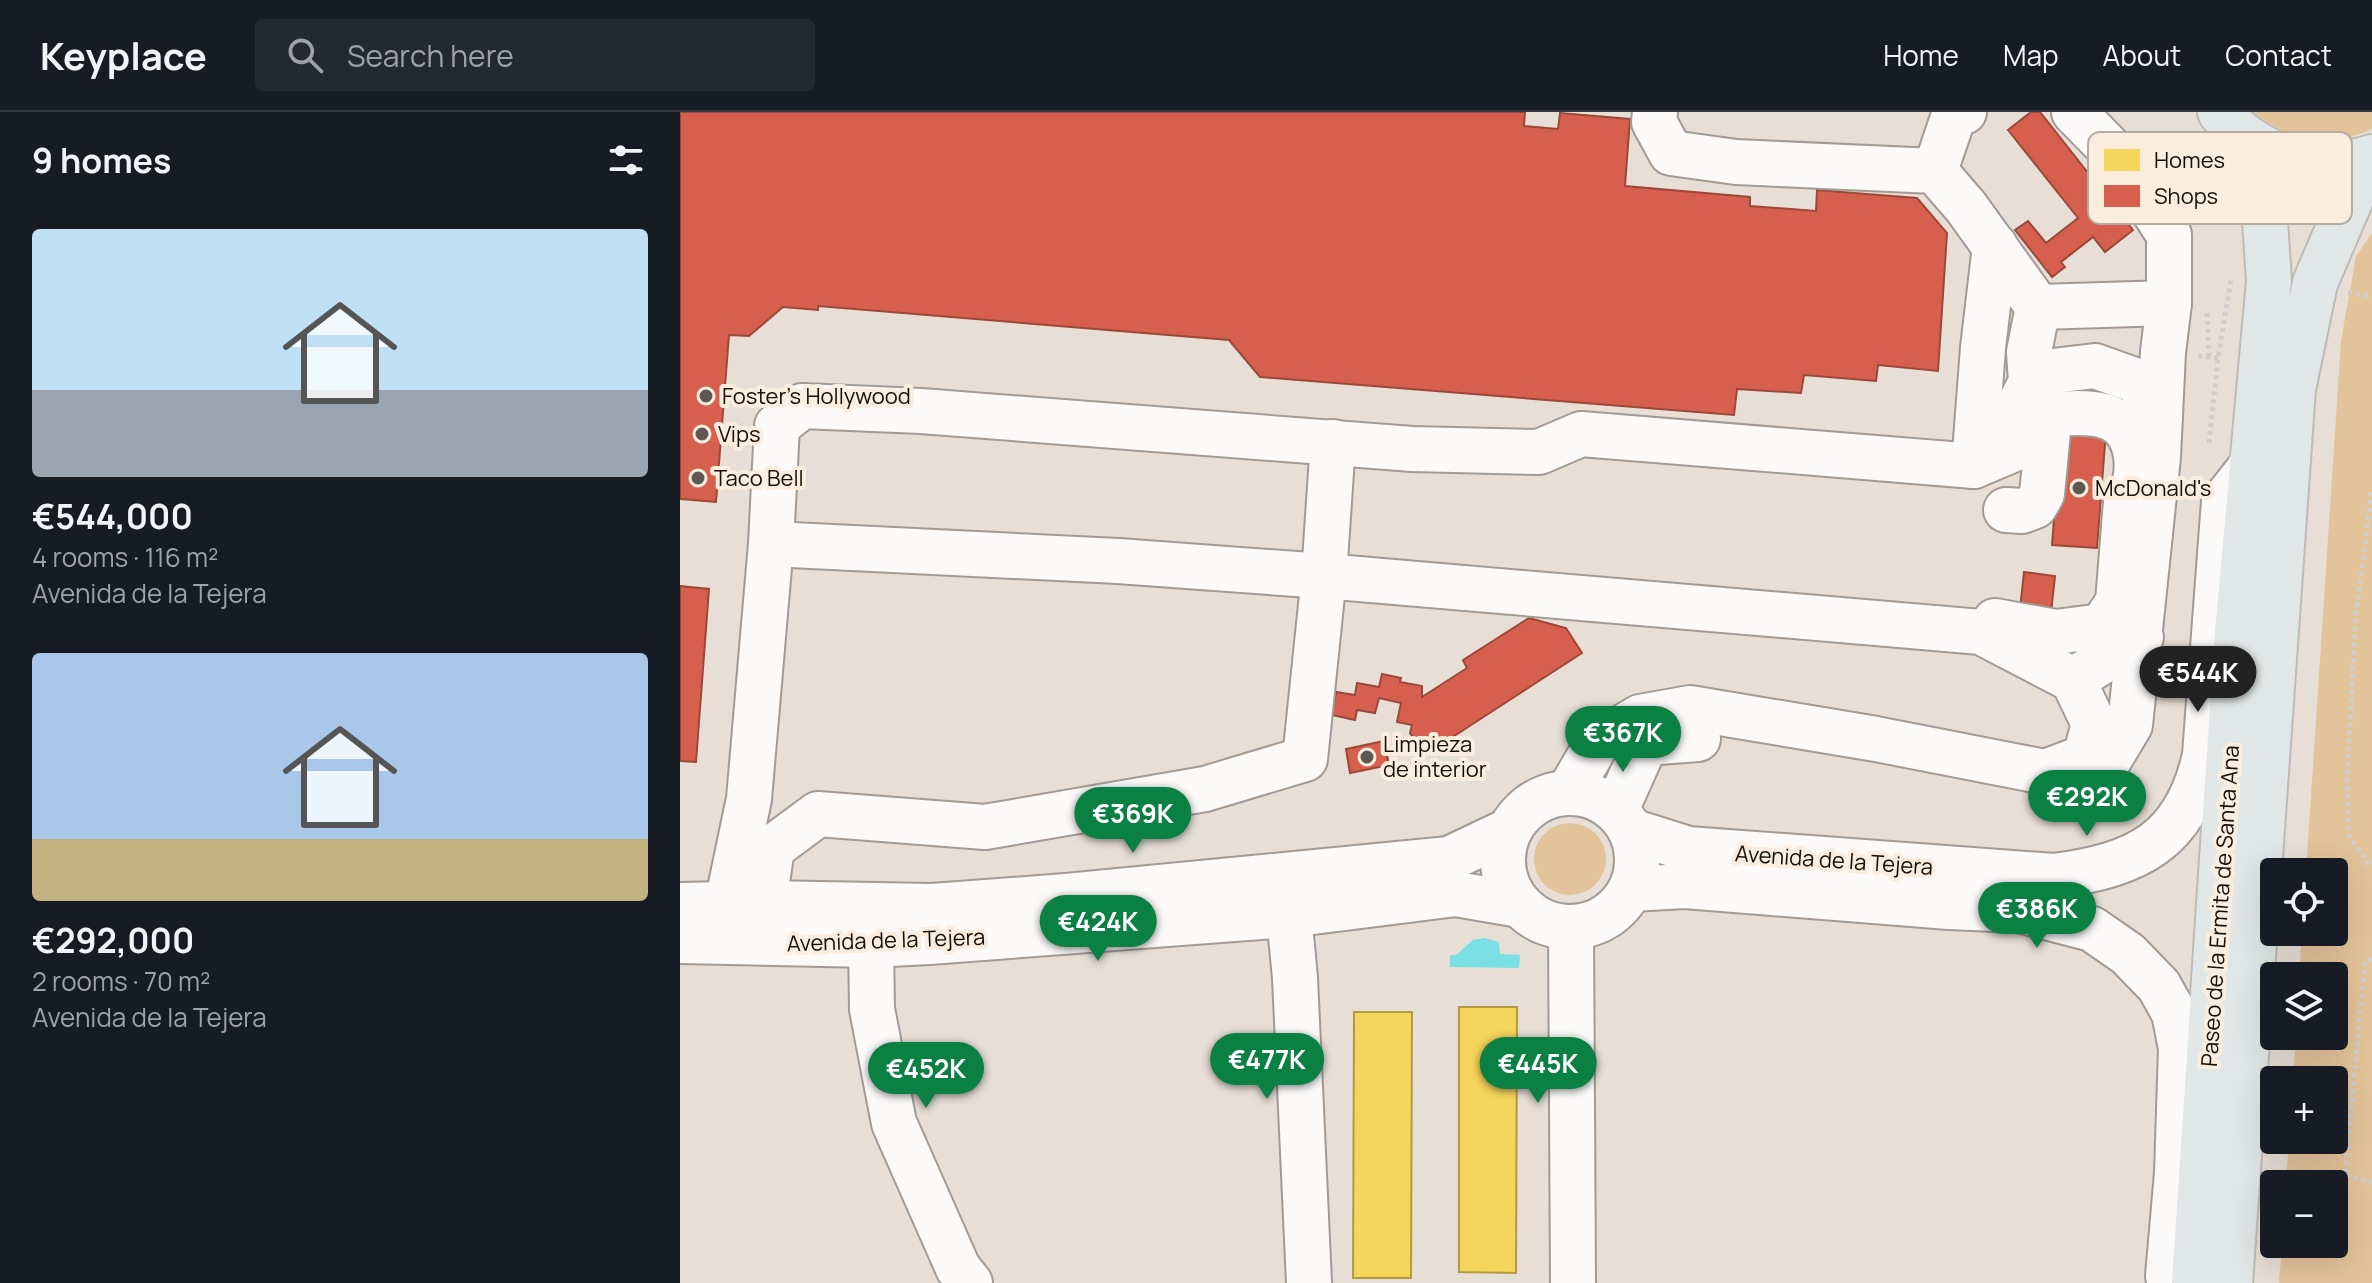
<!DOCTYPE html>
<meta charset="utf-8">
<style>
body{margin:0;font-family:Manrope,sans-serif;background:#242831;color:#f1f3f6;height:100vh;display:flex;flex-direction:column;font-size:30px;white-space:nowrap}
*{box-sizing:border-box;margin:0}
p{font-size:26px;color:#9ea1a6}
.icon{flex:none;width:44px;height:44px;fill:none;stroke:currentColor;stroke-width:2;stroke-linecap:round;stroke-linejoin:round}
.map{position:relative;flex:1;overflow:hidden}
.sheet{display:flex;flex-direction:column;background:#171b24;width:680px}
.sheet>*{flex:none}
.fabs{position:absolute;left:1580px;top:746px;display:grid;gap:16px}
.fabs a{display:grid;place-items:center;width:88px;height:88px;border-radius:8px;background:#171b24;box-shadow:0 8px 32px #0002;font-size:40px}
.price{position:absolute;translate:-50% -68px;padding:0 18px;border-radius:28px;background:#0b8043;color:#fff;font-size:26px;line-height:52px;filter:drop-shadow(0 2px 4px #0008)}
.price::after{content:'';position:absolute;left:50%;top:48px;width:24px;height:18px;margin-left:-12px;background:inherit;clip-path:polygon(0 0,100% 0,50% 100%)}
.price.on{background:#222;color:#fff}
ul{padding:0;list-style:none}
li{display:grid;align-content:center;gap:16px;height:424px;padding:0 32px}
li span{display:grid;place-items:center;height:248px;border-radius:8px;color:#555}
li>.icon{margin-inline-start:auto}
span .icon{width:144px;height:144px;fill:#fffc;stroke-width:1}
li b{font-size:34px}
h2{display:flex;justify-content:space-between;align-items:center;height:96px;padding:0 32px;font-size:34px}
header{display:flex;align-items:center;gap:48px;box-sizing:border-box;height:112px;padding:0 40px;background:#171b24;border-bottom:2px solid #363941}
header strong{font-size:38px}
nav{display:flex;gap:44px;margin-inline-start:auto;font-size:28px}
.search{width:560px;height:72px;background:#242831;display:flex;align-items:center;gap:20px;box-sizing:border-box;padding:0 28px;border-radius:8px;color:#9ea1a6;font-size:30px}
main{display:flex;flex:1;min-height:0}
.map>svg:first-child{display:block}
.green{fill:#e3c399}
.water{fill:#7ae0e5}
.homes{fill:#f6d55c;stroke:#b29a43;stroke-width:2}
.shops{fill:#d6604d;stroke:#9c4839;stroke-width:2}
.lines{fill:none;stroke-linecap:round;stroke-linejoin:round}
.minor-casing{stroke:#a29b95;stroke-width:48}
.major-casing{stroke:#bebbb7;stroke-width:48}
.path{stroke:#d0cecc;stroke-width:5;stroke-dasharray:4 4;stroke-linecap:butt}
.minor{stroke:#fbfaf9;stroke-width:44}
.major{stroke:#e1e7e6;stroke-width:44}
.poi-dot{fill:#5e5851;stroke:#faeddd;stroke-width:3}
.labels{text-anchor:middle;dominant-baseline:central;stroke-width:8;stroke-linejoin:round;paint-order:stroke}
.poi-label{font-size:22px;fill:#14100a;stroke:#faeddd;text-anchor:start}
.street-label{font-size:22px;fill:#14100a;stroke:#faeddd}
.key{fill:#faeddd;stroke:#b5ab9e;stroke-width:2}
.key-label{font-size:22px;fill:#14100a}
</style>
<header>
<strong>Keyplace</strong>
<div class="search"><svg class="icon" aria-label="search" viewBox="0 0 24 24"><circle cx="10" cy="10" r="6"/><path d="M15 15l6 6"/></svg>Search here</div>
<nav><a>Home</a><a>Map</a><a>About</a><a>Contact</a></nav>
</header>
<main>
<section class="sheet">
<h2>9 homes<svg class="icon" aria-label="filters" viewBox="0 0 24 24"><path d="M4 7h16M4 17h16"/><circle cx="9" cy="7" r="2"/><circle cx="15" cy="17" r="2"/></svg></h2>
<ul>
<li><span style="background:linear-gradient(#bfe0f5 65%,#9aa5b1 0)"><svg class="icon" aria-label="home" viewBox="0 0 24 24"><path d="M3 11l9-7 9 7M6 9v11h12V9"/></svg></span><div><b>€544,000</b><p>4 rooms · 116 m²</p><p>Avenida de la Tejera</p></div></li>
<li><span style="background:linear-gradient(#a9c7e8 75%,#c2b280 0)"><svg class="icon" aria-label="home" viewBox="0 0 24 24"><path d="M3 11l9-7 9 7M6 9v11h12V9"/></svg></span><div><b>€292,000</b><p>2 rooms · 70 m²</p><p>Avenida de la Tejera</p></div></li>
</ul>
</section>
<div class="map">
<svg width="1692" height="1171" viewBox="0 0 1692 1171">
<rect width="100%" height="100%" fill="#e7dfd6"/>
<g class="green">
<path d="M1573,0H1692V17C1646,38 1612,29 1573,0Z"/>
<path d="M1692,121V1171H1599L1602,1132H1654V1072H1606L1609,1028H1654V968H1613L1616,924H1654V864H1619L1622,820H1654V760H1626L1661,229L1676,144Z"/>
<circle cx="890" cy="747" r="36"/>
</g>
<path class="water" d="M804,826L819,830L820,842L840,843L839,856L770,855V843H776L793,828Z"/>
<g class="homes">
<path d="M779,895H837L836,1161L779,1160Z"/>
<path d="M674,900H732L731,1166H673Z"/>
</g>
<g class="shops">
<path d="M0,0H845L844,14L878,17L880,1L950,7L945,74L1070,85V94L1136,99L1137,78L1237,86L1267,121L1258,259L1198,253L1196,269L1124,263L1121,281L1057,277L1054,303L580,265L549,228L138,194V198L103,195L69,224L49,223L36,390L0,387Z"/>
<path d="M1351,0H1360L1453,118L1425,140L1413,125L1381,150L1385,155L1372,165L1335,118L1348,109L1366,131L1398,106L1328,18Z"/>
<path d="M1381,315L1426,319L1417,436L1372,433Z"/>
<path d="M1344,460L1375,464L1371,501L1340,497Z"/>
<path d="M0,474L29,477L16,650L0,649Z"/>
<path d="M849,506L886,516L902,541L745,643L730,621L732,613L717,610L721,591L699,586L695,601L677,598L675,608L652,603L656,580L675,583L677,571L699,575L702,562L721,566L720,570L742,574V585L787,556L783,548Z"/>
<path d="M704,629L709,653L670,661L666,637Z"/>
</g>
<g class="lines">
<defs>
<g id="minor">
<path d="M975,0L974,10L991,41L1056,50L1255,59L1286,95L1358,195"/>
<path d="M1394,0L1441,48L1489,123V191L1483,240L1478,345L1450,613L1420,663L1405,668"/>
<path d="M1255,59L1274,3L1284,0"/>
<path d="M1351,270L1349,240L1358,195L1489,191"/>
<path d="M1294,354L1303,236L1315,134"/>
<path d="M91,432L438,449L644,464L1301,520L1393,568L1414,612L1405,645L1365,660L1196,627L1010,596L960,605L918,630L888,681"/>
<path d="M1315,509L1376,520L1422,514L1438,490L1446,390C1463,366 1461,319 1430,306C1421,302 1409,301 1398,301C1385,301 1379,301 1369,309L1362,382L1355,394L1342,399L1326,398"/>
<path d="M1393,568L1461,525"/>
<circle cx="890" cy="748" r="67"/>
<path d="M936,698L966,631L1018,627"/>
<path d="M951,719L1008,737L1374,764C1457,753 1506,730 1525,643L1544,389L1573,352"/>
<path d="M951,777L1005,774L1269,795L1339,798L1412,817L1448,842L1479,874L1494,901L1501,936L1497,1061L1488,1164L1491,1171"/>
<path d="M84,791L92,736L138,702L305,715L525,677L625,647L644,464L653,330"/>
<path d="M47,792L69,687L91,432L97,314L122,294L241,299L732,337L859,340L901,322L1294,354L1332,338L1336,299L1351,270L1373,259L1415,254L1457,269L1480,305"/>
<path d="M0,793L84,791L252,794L386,784L769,747L830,718"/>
<path d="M609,803L615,866L629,1171"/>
<path d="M891,815L893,1171"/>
<path d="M0,829L191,833L249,830L609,803L776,782L840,793"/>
<path d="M191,833L192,897L214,1011L278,1156L290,1171"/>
</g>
<g id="major">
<path d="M1540,0C1576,45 1637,63 1692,45"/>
<path d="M1514,1171L1557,520L1589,169L1580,35"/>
<path d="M1550,1171L1613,277L1635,171L1688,47"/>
</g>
</defs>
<use href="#minor" class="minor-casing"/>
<use href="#major" class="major-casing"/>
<g class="path">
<path d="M1668,180L1692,185"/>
<path d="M1527,201L1529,245"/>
<path d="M1518,244L1538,246"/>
<path d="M1529,331L1538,246L1551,167"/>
<path d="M1692,380L1676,502L1667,666L1669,725L1689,752H1692"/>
<path d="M1692,847L1685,849L1665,1064L1692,1070"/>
</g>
<use href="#minor" class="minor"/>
<use href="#major" class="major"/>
</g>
<g class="poi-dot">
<circle cx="26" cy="284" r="8"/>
<circle cx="22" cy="322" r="8"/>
<circle cx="18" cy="366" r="8"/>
<circle cx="1399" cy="376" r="8"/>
<circle cx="687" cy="645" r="8"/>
</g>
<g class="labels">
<g class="poi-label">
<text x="42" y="284">Foster's Hollywood</text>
<text x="38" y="322">Vips</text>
<text x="34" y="366">Taco Bell</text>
<text x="1415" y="376">McDonald's</text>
<text x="703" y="632">Limpieza<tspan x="703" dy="25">de interior</tspan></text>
</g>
<g class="street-label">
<text transform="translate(1154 748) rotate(4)">Avenida de la Tejera</text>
<text transform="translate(1540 794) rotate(-86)">Paseo de la Ermita de Santa Ana</text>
<text transform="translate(206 828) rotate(-2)">Avenida de la Tejera</text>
</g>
</g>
<rect x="1408" y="20" width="264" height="92" rx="12" class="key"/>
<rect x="1424" y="37" width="36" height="22" fill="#f6d55c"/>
<rect x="1424" y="73" width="36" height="22" fill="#d6604d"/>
<g class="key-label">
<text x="1474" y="56">Homes</text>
<text x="1474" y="92">Shops</text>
</g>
</svg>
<div class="fabs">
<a><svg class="icon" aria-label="locate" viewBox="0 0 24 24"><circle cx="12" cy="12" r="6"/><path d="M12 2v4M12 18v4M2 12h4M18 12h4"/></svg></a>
<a><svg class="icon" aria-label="layers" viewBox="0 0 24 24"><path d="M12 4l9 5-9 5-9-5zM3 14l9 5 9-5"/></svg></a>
<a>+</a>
<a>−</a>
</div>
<b class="price on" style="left:1518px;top:602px">€544K</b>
<b class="price" style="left:943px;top:662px">€367K</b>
<b class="price" style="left:1407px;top:726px">€292K</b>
<b class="price" style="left:453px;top:743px">€369K</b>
<b class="price" style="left:1357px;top:838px">€386K</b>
<b class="price" style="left:418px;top:851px">€424K</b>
<b class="price" style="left:587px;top:989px">€477K</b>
<b class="price" style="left:858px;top:993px">€445K</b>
<b class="price" style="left:246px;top:998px">€452K</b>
</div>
</main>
